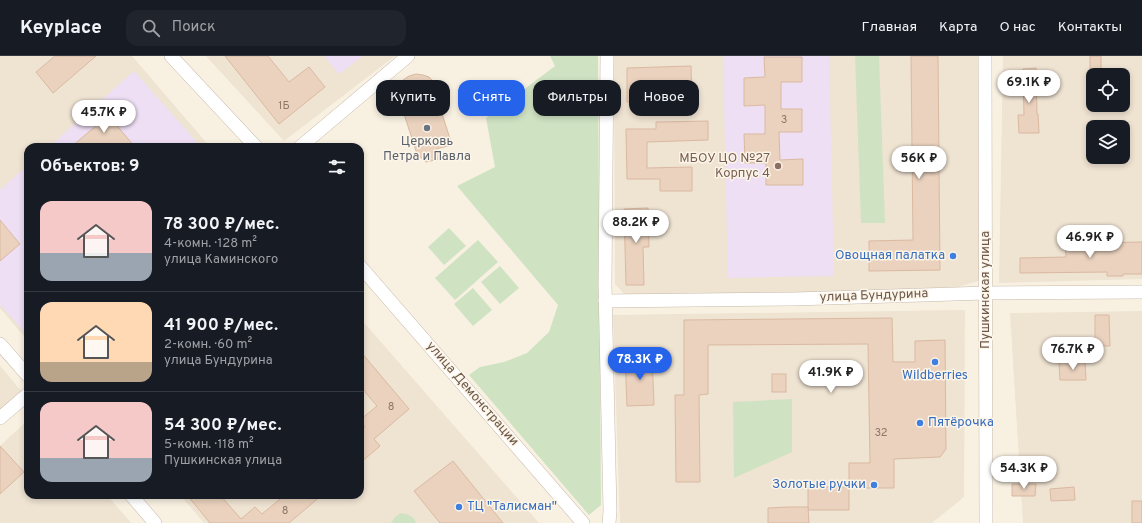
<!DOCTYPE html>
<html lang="ru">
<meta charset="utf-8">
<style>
body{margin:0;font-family:Overpass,sans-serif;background:#20242c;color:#f1f3f6;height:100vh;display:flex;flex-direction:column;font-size:15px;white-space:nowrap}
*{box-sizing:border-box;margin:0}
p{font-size:13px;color:#9ea1a6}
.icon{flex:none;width:22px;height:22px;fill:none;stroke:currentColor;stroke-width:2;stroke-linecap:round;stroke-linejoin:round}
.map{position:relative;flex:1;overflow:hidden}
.details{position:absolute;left:24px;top:87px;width:340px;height:356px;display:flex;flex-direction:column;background:#171b24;border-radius:12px;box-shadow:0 2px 6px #0003}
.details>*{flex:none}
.guide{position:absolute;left:376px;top:24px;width:380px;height:36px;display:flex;gap:8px}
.tools{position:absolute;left:1086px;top:12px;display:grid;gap:8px}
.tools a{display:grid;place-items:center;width:44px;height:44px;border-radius:8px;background:#171b24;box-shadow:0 2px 6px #0003;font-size:20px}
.price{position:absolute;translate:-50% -34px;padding:0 9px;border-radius:14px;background:#fff;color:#222;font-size:13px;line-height:26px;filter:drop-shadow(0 1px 2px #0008)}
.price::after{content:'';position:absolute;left:50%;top:24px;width:12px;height:9px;margin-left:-6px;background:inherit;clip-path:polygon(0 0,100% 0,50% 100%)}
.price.on{background:#2563eb;color:#fff}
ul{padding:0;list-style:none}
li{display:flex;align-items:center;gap:12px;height:100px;padding:0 16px}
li+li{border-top:1px solid #363941}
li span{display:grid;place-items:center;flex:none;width:112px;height:80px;border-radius:12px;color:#555}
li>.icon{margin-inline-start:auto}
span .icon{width:48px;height:48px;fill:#fffc;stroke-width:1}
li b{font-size:17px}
h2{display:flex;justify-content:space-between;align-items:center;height:48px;padding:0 16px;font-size:17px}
.tag{padding:0 14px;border-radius:12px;background:#171b24;box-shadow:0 2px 6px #0003;font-size:14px;line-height:36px}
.tag.on{background:#2563eb;color:#fff}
header{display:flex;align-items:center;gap:24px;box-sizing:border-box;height:56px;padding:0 20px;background:#171b24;border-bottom:1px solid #363941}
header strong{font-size:19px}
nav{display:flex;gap:22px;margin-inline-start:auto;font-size:14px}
.search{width:280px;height:36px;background:#20242c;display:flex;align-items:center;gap:10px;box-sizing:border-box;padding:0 14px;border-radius:12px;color:#9ea1a6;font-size:15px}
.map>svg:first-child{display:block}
.residential{fill:#efe3d2;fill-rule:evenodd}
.education{fill:#eedff4}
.green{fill:#cfe3c3}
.building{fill:#ead2be;stroke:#dab9a1}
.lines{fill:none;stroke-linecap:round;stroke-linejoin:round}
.minor-casing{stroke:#c7b9ab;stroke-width:14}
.minor{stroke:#fff;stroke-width:13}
.worship-dot{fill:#6b7280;stroke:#fcf5e8;stroke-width:1.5}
.education-dot{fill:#8d6e63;stroke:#fcf5e8;stroke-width:1.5}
.shop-dot{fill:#3f7fe0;stroke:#fcf5e8;stroke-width:1.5}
.labels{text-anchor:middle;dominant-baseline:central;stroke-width:3;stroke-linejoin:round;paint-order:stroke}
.number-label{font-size:11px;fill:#8c7768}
.worship-label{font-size:13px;fill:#5b616d;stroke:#fcf5e8}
.education-label{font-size:13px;fill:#785e54;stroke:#fcf5e8;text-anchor:end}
.shop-label{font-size:13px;fill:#366cbe;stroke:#fcf5e8;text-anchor:end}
.street-label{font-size:13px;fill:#6c594c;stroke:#fcf5e8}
</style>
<header>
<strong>Keyplace</strong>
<div class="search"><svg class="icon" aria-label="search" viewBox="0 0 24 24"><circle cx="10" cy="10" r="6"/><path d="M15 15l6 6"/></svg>Поиск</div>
<nav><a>Главная</a><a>Карта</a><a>О нас</a><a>Контакты</a></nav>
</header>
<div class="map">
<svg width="1142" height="467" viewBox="0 0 1142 467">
<rect width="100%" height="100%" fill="#f8f1e2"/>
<g class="residential">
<path d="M0,0H132L210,91H28V285L0,252Z"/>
<path d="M206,0H395L284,85Z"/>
<path d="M614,0H979L981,224L958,231L831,236L625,239L615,228Z"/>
<path d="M1003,0H1142V223L999,227ZM1093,19H1123V49H1093ZM1093,71H1123V101H1093Z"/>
<path d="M965,254L964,441L932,467H620L613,259Z"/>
<path d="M1142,255V467H1023L1010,257Z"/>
<path d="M360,262L539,467H204L180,439H360Z"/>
<path d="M0,310L22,336L0,355Z"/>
<path d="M28,364V439H107L131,467H0V390Z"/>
</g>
<g class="education">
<path d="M324,0H363L339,18Z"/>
<path d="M723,0H829L834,220L728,222Z"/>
<path d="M134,15L201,91H49Z"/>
<path d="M28,109V280L0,249V134Z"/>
</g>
<g class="green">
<path d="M550,0H598L601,449L589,459L469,319L480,311L504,306L527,297L549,276L558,249L457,130L495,111L486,62L555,10Z"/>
<path d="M855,0H879L885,167H861Z"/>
<path d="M449,172L466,190L444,209L428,191Z"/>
<path d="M478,184L498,206L455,244L435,222Z"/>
<path d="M500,210L519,232L500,248L481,226Z"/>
<path d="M473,232L492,254L473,270L454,248Z"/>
<path d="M792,343V396L734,422L733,346Z"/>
<path d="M401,457C408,458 414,460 416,467H391L395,461Z"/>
</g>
<g class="building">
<path d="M55,0H96L53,37L36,16Z"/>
<path d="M225,0H268L289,26L309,11L325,31L279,68Z"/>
<path d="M911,0H938L940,214L869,215V185L913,184Z"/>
<rect x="1090" y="0" width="11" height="15"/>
<path d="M764,1H802V26H781V53H802V76H779L780,104L803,103V129H766V107H745L744,78H765V49L744,50V22L765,21Z"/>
<path d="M691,10L692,43H654V46H627V12Z"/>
<path d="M1036,12L1037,58H1038L1039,77H1019L1018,59H1024L1023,13Z"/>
<path d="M416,18L423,19L429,21L434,26L438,32L439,39L438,45L452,89L436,93L443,102L426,106L417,98L403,55L399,50L397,43L396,36L399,30L403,24L409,20Z"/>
<path d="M103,53L135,91H71L97,69L92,62Z"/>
<path d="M708,65V84L647,86V112L692,111V135H660V123H627L626,73H656V66Z"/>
<path d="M648,152L649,191H643L644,229H626L624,153Z"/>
<path d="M0,164L20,188L0,205Z"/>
<path d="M1088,182V187L1142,186V218H1123V220H1107V216L1020,217V202L1066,201L1065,183Z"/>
<path d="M1095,259H1109L1110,290H1095Z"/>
<path d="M892,262L893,306H915V285L945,284L946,393L940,401L894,403V432H849V454H808V431H849V407H870L868,288L708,289V338L699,339L700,426H676L675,339H684V264Z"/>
<path d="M360,295L409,353L374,383L380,390L360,407V375L365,371L360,364L377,350L360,330Z"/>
<path d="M652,300L654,349L627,350L625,301Z"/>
<path d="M1085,305L1086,324H1060L1059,306Z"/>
<rect x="772" y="318" width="14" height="18"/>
<path d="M0,390L24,416L0,438Z"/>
<path d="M453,405L503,467H440L414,435Z"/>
<path d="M1012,428H1036L1035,440H1012Z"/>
<path d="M1074,431L1075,444L1051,445L1050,433Z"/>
<path d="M187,439H220L241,463L255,451L262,458L285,439H322L289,467H210Z"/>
<rect x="1132" y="445" width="10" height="22"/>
<path d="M788,451H808L809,467H768V452Z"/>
</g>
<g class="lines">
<defs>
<g id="minor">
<path d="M171,0L256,91"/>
<path d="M607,0L605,229L610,455L609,467"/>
<path d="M985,0L986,467"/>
<path d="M300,91L408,0"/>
<path d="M360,210L583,467"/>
<path d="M605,245L795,243L986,237L1142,236"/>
<path d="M0,288L28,320"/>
<path d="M0,362L28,338"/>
<path d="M131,439L155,467"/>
</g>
</defs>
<use href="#minor" class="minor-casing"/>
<use href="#minor" class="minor"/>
</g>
<circle class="worship-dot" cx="427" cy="72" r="4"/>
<circle class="education-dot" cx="778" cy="110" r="4"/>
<g class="shop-dot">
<circle cx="953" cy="200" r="4"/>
<circle cx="935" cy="306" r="4"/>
<circle cx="920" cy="367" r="4"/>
<circle cx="874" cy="429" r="4"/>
<circle cx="459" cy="451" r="4"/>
</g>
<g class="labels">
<g class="number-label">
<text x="284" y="50">1Б</text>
<text x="784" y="64">3</text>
<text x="391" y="351">8</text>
<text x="881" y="377">32</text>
<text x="285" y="455">8</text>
</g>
<g class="worship-label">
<text x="427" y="86">Церковь<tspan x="427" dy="15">Петра и Павла</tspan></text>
</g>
<g class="education-label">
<text x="770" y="103">МБОУ ЦО №27<tspan x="770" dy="15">Корпус 4</tspan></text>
</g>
<g class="shop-label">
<text x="945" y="200">Овощная палатка</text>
<text x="935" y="320" text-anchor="middle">Wildberries</text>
<text x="928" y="367" text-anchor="start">Пятёрочка</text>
<text x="866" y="429">Золотые ручки</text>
<text x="467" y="451" text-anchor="start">ТЦ "Талисман"</text>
</g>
<g class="street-label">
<text transform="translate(986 234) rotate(-90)">Пушкинская улица</text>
<text transform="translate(874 240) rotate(-2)">улица Бундурина</text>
<text transform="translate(472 338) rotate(49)">улица Демонстрации</text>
</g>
</g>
</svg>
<div class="tools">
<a><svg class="icon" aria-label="locate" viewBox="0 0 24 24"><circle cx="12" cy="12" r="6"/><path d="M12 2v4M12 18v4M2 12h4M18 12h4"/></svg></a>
<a><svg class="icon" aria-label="layers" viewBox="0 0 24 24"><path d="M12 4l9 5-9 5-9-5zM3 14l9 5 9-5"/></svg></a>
</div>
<b class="price" style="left:1029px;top:48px">69.1K ₽</b>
<b class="price" style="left:104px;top:78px">45.7K ₽</b>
<b class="price" style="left:919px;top:124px">56K ₽</b>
<b class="price" style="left:636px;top:188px">88.2K ₽</b>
<b class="price" style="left:1090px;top:203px">46.9K ₽</b>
<b class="price" style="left:1073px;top:315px">76.7K ₽</b>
<b class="price on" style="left:640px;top:325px">78.3K ₽</b>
<b class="price" style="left:831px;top:338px">41.9K ₽</b>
<b class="price" style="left:1024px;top:434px">54.3K ₽</b>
<div class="guide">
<a class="tag">Купить</a>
<a class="tag on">Снять</a>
<a class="tag">Фильтры</a>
<a class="tag">Новое</a>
</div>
<section class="details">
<h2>Объектов: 9<svg class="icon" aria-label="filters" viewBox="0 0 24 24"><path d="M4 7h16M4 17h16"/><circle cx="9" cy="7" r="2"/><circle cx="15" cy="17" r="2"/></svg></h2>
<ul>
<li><span style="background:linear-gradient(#f6c9c9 65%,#9aa5b1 0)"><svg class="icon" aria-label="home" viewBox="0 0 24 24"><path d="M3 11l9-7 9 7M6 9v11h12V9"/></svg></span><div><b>78 300 ₽/мес.</b><p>4-комн. · 128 m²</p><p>улица Каминского</p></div></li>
<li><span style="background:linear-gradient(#ffd9b3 75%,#b9a48a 0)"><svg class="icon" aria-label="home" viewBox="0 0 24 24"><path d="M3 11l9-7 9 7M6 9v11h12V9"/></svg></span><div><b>41 900 ₽/мес.</b><p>2-комн. · 60 m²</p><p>улица Бундурина</p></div></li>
<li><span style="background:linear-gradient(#f6c9c9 70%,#9aa5b1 0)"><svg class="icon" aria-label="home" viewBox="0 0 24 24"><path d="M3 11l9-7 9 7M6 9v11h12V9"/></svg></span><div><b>54 300 ₽/мес.</b><p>5-комн. · 118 m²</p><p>Пушкинская улица</p></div></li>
</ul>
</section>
</div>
